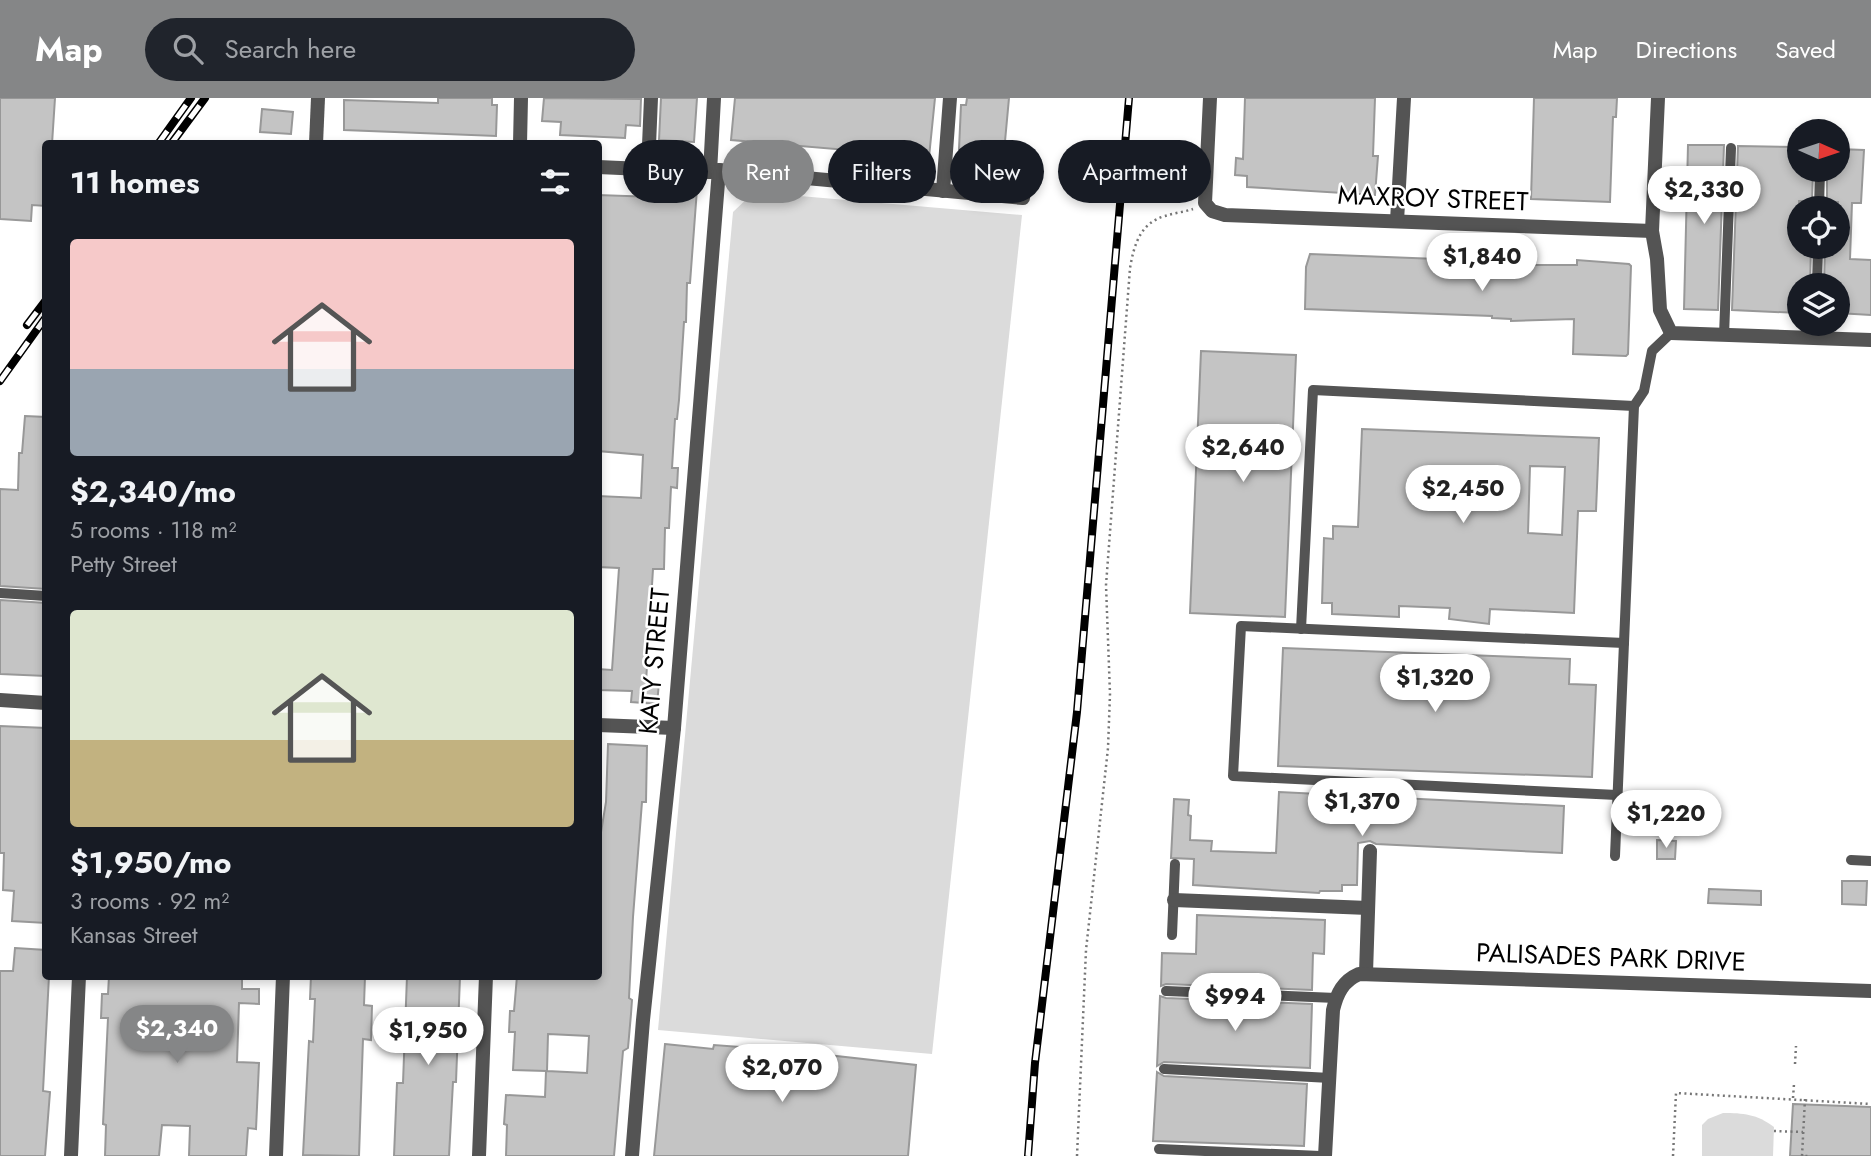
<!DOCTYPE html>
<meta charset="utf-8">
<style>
body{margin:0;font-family:Jost,sans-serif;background:#20242c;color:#f1f3f6;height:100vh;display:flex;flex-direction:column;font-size:26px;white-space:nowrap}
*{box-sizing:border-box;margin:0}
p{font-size:23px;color:#9ea1a6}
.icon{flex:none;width:38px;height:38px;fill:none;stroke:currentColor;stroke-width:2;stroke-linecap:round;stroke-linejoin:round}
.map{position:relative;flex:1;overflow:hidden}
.drawer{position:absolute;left:42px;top:42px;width:560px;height:840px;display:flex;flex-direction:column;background:#171b24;border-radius:7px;box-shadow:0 4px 10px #0003}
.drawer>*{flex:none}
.banner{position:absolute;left:623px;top:42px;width:665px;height:63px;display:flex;gap:14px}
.needle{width:46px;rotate:93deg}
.fabs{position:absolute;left:1787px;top:21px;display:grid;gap:14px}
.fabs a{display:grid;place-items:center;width:63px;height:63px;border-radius:50%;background:#171b24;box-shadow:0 4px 10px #0003;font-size:35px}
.price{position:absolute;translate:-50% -60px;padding:0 16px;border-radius:24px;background:#fff;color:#222;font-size:23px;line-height:46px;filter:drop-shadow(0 2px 4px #0008)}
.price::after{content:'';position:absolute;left:50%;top:42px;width:21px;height:16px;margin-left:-10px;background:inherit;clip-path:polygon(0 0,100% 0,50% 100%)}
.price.on{background:#858687;color:#fff}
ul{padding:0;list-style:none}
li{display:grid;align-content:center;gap:14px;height:371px;padding:0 28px}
li span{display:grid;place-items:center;height:217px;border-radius:7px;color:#555}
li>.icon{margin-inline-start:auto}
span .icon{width:126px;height:126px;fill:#fffc;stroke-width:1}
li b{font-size:30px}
h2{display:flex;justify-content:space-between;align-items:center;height:84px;padding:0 28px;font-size:30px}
.chip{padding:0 24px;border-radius:32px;background:#171b24;box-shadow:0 4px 10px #0003;font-size:24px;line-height:63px}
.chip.on{background:#858687;color:#fff}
header{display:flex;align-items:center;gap:42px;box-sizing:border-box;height:98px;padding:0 35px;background:#858687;color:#fff}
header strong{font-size:33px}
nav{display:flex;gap:38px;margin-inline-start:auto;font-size:24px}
.search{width:490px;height:63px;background:#20242c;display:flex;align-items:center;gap:18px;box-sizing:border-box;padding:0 24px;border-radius:38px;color:#9ea1a6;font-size:26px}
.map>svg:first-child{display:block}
.green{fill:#dbdbdb}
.building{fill:#c4c4c4;stroke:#989898;stroke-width:2;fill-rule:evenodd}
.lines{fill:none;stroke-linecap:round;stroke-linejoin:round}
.path{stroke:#767676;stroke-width:2.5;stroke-dasharray:2 3.5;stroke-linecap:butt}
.service{stroke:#545454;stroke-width:10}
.minor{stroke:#545454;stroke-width:14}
.tertiary{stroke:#545454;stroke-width:14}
.rail-casing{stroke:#000;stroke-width:8}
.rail{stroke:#fff;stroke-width:5;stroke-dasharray:16;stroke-linecap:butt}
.labels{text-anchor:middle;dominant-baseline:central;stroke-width:5;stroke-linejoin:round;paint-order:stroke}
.street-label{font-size:26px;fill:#000;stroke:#fff}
</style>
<header>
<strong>Map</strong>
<div class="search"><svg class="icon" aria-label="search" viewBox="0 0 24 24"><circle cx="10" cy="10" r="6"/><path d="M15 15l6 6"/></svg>Search here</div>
<nav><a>Map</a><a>Directions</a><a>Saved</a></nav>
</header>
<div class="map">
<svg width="1871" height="1058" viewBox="0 0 1871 1058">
<rect width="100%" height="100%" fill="#fff"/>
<g class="green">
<path d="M754,94L1022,117L932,956L658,932L733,114Z"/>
<path d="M1723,1015C1743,1015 1757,1016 1774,1029L1773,1058H1702V1027L1708,1021Z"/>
</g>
<g class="building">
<path d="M0,0H55L52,46H46V108L32,107L31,123L0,121Z"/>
<path d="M438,0H492V7H497L496,38L344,32V2L438,5Z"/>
<path d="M544,0L641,1L640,28L626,27L625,40L560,37L561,24L542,23Z"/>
<path d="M661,0H697L694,44L659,42Z"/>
<path d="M735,0H935L929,59L731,42Z"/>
<path d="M967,0H1009L1003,65L961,61V52L959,51L961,7H966Z"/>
<path d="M1245,0H1375L1373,58H1378L1375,97L1247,89V78L1235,77L1236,60L1243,61Z"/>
<path d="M1534,0H1617L1616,19H1613L1610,104L1531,101Z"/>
<path d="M262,11L293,14L291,36L260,34Z"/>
<path d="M1688,47H1724L1718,212L1684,211Z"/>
<path d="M1738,48L1799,49V72H1813L1812,103H1799V149H1811L1810,187H1799V215L1732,212Z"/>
<path d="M1838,51L1864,52L1861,105H1852L1850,161L1871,162V217L1838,215V187H1824L1825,149H1838V104H1827V72H1838Z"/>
<path d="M656,90L697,91L690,185H687L686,224H684L679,302L677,321H675L672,370H678L677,390L671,389L669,430H665L664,471H653L646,584L659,585L657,606L631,604L632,593L598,592V571L612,572L619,470L598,469V398L641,400L643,357L598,353V97L655,99Z"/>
<path d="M1310,156L1488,163V165L1533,169V167H1577V162L1629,166L1631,168L1628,256L1626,258L1573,256L1574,221L1511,223V221L1492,220V218L1305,211L1306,169Z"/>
<path d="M1201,253L1296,257L1285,519L1190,515Z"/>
<path d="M25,318L46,319V491L0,488V391L18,392L19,355H22Z"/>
<path d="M1362,331L1599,340L1596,413H1578L1574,515L1490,511L1489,526L1449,521L1450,510L1399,508V519L1332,516V505H1322L1324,440L1333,441V428L1358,429ZM1530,368L1565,369L1562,437L1528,435Z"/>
<path d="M0,502L46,505V578L0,576Z"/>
<path d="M1283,550L1570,561L1569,586L1596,587L1592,679L1278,668Z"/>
<path d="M0,628L46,630V825L12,823L14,793L3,792L4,755H0Z"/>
<path d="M608,646L647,648L646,704H642L633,819L629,900L632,902L631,916L628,950L623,953L614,1058H506L507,1027L504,1026L506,997L545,999L546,973L513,972L515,934H509L510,913H514L517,878H598L600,740L606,704ZM548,936L589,938L587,975L547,973Z"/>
<path d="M1279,694L1564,708L1562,755L1376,746L1370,743L1358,745L1357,787H1342V793H1320L1319,795L1193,787L1194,761L1171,760L1174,701L1189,702L1188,717L1191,718L1190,742L1212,743L1211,753L1276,755Z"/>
<path d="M1657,742L1676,743L1675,761H1657Z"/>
<path d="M1842,783H1867L1866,807L1842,806Z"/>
<path d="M1709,791L1761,793V807L1708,805Z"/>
<path d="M1197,817L1325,822L1324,856L1313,855L1312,892L1166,886L1161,888L1162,855L1196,856Z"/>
<path d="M15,850L46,852V878H49L43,993L50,994L45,1058H0V873H13Z"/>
<path d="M109,878H242V891H259V906L239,905L237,964L259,965L256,1031L248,1030L246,1058H189L190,1028L162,1027L159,1058H105L106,1027L103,1026L108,920H101L102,896H108Z"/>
<path d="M311,878H365L364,907L372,908L371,942L363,941L359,1058L303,1057L309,943L313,944L315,901H310Z"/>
<path d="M407,878H460L456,984H453L449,1058H394L397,985H403Z"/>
<path d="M1160,898L1166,900L1312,906L1310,970L1164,964L1157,968Z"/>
<path d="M665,946L713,951L714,947L792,953L916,967L908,1058H654Z"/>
<path d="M1157,974L1164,978L1307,986L1304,1048L1153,1043Z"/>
<path d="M1793,1006L1871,1009V1058H1790Z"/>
</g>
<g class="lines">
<g class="path">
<path d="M1795,966L1796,948"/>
<path d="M1793,1000L1794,986"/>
<path d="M1805,1001L1802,1058H1809"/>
<path d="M1774,1033L1803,1034"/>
<path d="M1077,1058L1086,852L1108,650L1110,596L1106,487L1130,170C1134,147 1140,125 1165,118C1174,115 1184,114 1193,111"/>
<path d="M1673,1058L1676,995L1871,1006"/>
</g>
<g class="service">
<path d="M1819,110L1820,72"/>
<path d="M1817,187L1818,149"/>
<path d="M1817,226V241"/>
<path d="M1724,238L1731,50"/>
<path d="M0,495L46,498"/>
<path d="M1301,531L1313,292L1634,308"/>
<path d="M1617,697L1233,678L1241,528L1624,545"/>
<path d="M1615,758L1634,308L1644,293L1652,253L1671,235"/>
<path d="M1851,762L1871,763"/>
<path d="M1172,837L1175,766"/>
<path d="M1166,893L1336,900"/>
<path d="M1164,971L1330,980"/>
<path d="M1159,1051L1320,1058"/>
</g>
<g class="minor">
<path d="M1210,0L1205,105L1212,113L1225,117L1652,133"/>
<path d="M1658,0L1652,133L1657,161L1660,212L1671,235L1871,242"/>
<path d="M316,46L318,0"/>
<path d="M598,69L710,74L719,72L1023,100"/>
<path d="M648,71L651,0"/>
<path d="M710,74L714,0"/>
<path d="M943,93L950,0"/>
<path d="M1397,123L1404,0"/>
<path d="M0,602L46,605"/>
<path d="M598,627L674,630"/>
<path d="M1174,802L1368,810"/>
<path d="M1366,875L1370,753"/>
<path d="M71,1058L79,878"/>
<path d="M276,1058L283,878"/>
<path d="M632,1058L643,922L674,630L719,72"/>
<path d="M1325,1058L1333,912C1337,895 1343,883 1359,876L1871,893"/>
</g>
<g class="tertiary">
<path d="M520,46L521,0"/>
<path d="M479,1058L486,878"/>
</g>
<defs>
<g id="rail">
<path d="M158,46L191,0"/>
<path d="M171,46L205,0"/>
<path d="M27,227L46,202"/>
<path d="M0,283L46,219"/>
<path d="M1028,1058L1035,965L1077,614L1129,0"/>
</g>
</defs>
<use href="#rail" class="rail-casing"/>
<use href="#rail" class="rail"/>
</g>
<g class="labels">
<g class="street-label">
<text transform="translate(1433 100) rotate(2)">MAXROY STREET</text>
<text transform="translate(654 563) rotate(-85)">KATY STREET</text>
<text transform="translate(1611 859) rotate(2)">PALISADES PARK DRIVE</text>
</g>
</g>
</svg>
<div class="fabs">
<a><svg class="needle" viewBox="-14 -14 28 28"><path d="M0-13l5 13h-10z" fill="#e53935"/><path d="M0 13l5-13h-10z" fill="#9ea1a6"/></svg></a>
<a><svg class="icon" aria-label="locate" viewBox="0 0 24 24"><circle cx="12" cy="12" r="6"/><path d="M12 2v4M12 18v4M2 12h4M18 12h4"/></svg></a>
<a><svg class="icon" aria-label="layers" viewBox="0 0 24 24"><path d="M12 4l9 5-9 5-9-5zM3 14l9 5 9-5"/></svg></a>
</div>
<b class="price" style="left:1704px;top:128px">$2,330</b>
<b class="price" style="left:1482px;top:195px">$1,840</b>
<b class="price" style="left:1243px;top:386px">$2,640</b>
<b class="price" style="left:1463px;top:427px">$2,450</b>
<b class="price" style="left:1435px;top:616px">$1,320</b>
<b class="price" style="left:1362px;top:740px">$1,370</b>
<b class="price" style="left:1666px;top:752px">$1,220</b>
<b class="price" style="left:1235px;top:935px">$994</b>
<b class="price on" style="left:177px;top:967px">$2,340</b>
<b class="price" style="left:428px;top:969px">$1,950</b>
<b class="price" style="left:782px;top:1006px">$2,070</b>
<div class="banner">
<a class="chip">Buy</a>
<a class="chip on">Rent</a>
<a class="chip">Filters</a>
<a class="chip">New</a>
<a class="chip">Apartment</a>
</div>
<section class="drawer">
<h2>11 homes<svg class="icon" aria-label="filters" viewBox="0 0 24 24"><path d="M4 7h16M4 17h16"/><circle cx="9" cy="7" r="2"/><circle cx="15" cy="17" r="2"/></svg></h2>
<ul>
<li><span style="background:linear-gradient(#f6c9c9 60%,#9aa5b1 0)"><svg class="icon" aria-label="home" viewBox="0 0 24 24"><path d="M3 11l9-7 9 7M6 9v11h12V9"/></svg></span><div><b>$2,340/mo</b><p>5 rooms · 118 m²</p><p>Petty Street</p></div></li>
<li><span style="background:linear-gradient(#dfe7d0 60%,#c2b280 0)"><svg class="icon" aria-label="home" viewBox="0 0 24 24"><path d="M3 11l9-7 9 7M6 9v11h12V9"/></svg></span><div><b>$1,950/mo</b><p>3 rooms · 92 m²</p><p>Kansas Street</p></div></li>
</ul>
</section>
</div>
